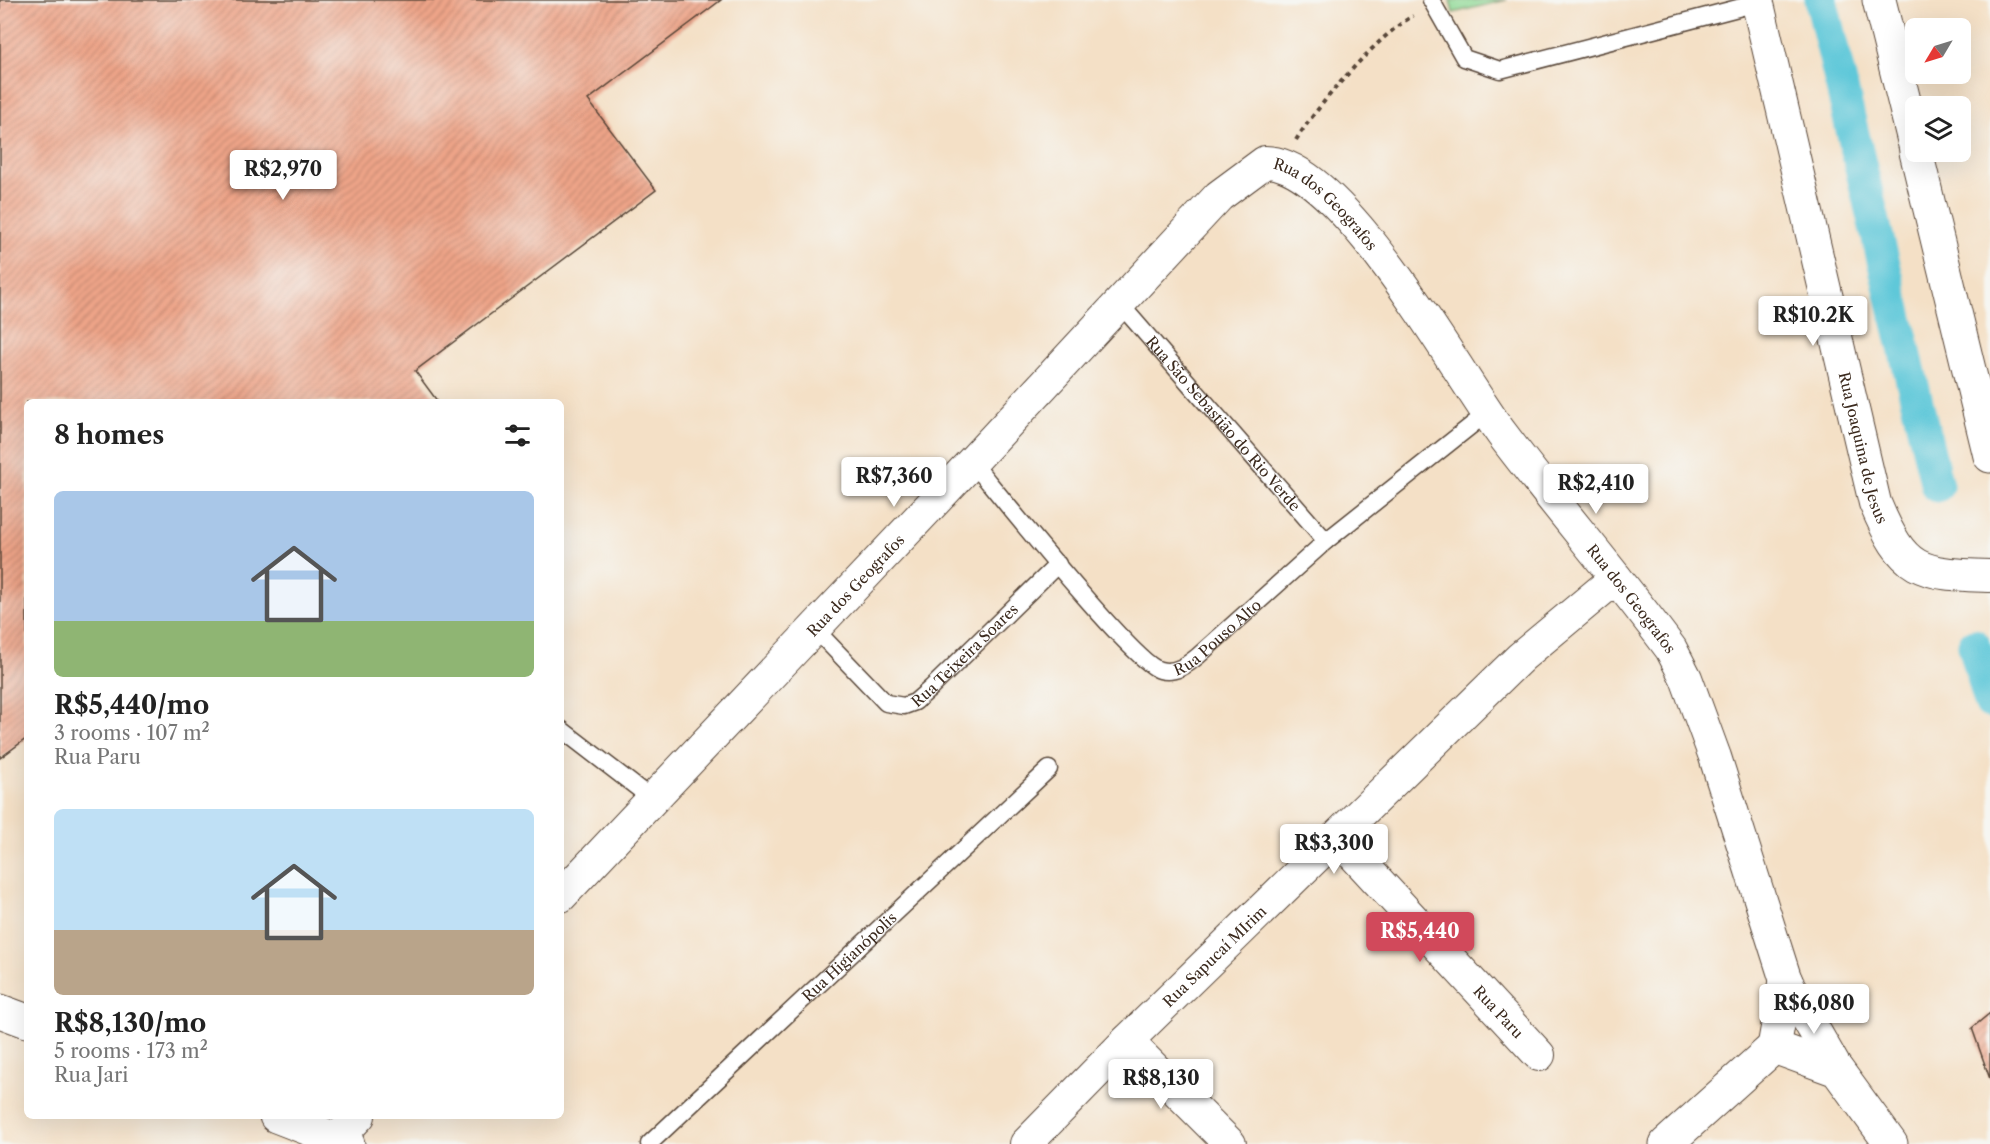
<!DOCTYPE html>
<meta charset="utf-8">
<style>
body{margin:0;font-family:"Libre Caslon Text",serif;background:#f2f2f2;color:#222;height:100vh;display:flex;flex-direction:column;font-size:22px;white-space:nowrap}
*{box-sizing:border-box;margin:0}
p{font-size:20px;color:#767676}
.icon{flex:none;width:33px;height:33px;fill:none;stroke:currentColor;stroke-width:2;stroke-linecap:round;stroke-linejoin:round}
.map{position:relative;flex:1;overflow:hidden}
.panel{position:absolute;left:24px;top:399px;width:540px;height:720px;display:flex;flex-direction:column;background:#fff;border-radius:9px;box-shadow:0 6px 24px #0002}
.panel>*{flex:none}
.needle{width:39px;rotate:232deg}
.buttons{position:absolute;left:1905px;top:18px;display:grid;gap:12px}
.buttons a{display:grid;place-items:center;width:66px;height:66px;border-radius:9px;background:#fff;box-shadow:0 6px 24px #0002;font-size:30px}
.price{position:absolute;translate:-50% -51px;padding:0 14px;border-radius:6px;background:#fff;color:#222;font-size:20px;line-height:39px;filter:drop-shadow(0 2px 3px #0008)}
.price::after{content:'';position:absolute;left:50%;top:36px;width:18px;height:14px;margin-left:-9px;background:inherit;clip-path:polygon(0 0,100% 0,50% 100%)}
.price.active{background:#d1495b;color:#fff}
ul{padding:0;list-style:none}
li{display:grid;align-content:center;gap:12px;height:318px;padding:0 30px}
li span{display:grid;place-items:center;height:186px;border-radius:9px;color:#555}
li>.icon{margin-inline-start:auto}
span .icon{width:108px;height:108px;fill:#fffc;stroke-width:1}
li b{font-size:26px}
h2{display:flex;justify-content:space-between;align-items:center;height:72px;padding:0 30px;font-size:26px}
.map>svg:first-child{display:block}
.grass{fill:#8fd995;stroke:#65825a;stroke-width:1.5}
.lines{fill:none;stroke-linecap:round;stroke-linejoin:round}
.canal{stroke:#5ec8d9;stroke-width:33}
.building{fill:url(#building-hatch)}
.lane-casing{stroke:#574537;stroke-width:19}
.street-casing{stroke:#574537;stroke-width:34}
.secondary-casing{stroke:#574537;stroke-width:35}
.path{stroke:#574537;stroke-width:4;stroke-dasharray:4.5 4.5;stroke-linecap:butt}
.lane{stroke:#fff;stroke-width:16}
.street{stroke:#fff;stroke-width:32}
.secondary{stroke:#fff;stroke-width:33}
.labels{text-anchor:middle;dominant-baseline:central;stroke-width:5;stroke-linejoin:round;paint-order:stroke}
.street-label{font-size:15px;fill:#3b2a1e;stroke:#f6f6f2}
</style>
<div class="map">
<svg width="1990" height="1144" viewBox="0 0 1990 1144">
<defs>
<pattern id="building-hatch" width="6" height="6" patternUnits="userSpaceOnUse" patternTransform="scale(1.5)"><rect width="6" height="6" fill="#eea488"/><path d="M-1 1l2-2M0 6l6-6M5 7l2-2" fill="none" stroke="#c2866f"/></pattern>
</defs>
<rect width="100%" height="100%" fill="#f6f6f2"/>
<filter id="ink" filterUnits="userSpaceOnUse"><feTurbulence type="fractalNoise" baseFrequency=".0167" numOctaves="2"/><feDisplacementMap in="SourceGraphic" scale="12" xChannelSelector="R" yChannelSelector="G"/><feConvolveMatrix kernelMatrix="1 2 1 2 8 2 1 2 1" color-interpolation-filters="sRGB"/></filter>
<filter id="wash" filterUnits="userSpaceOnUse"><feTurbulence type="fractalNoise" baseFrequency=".008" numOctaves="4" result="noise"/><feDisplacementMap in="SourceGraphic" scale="24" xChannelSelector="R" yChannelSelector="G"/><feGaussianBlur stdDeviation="1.35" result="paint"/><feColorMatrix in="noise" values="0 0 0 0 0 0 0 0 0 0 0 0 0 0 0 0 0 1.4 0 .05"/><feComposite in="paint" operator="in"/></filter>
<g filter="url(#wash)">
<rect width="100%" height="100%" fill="#f4e0c6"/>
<path class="grass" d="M1450,0H1506L1453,13Z"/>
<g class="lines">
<g class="canal">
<path d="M1821,0L1937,486"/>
<path d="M1974,645L1990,702"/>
</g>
</g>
<g id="blocks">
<g class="building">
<path d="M0,0H721L588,100L656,190L415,371L438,402H27V738L0,758Z"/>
<path d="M1990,1013V1079L1972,1028Z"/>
</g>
</g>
</g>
<g filter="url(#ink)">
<use href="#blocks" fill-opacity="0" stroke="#574537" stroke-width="1.5"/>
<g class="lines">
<defs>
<g id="lane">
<path d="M1431,0L1464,58L1500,70L1757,3"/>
<path id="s1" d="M1120,304L1326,541"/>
<path id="s2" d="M972,462C998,493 1134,664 1160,670C1175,674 1187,665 1198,656L1326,541L1487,413"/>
<path id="s3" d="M814,628L886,703L904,706L915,702L931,688L1058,564"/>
<path d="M561,729L652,799"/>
<path id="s4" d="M649,1144L1049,769"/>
</g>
<g id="street">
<path id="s5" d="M1757,0L1875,503C1904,572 1918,574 1990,576"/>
<path id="s6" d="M1337,837L1539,1055"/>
<path id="s7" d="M561,896L972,462L1219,196L1265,162C1341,161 1459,377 1502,434C1557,507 1617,576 1671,649L1686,678L1715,757L1786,981L1837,1070"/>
<path d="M1127,1041L1230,1144"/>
<path d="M337,1139L359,1116"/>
<path id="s8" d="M1026,1144L1127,1041L1521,657L1616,578"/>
</g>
<g id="secondary">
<path d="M1879,0L1916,149"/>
<path d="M1916,152L1990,456"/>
<path d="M0,1011L27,1021"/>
<path d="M1774,1047L1837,1070L1891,1144"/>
<path d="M1774,1047L1786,981"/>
<path d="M276,1116L348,1144"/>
<path d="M1666,1144L1774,1047"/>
</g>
</defs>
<use href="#lane" class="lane-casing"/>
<use href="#street" class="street-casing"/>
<use href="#secondary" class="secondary-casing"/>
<path class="path" d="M1296,140C1317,106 1379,34 1413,16"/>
<use href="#lane" class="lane"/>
<use href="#street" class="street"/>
<use href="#secondary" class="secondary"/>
</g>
</g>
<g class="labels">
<g class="street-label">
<text stroke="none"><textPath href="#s7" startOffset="1094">Rua dos Geografos</textPath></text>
<text stroke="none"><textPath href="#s1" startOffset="158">Rua São Sebastião do Rio Verde</textPath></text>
<text stroke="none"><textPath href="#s5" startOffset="460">Rua Joaquina de Jesus</textPath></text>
<text stroke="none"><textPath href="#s7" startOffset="428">Rua dos Geografos</textPath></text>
<text stroke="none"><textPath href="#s7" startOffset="1596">Rua dos Geografos</textPath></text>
<text stroke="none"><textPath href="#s2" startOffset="350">Rua Pouso Alto</textPath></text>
<text stroke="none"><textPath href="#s3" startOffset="202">Rua Teixeira Soares</textPath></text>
<text stroke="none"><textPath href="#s4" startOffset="274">Rua Higianópolis</textPath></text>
<text stroke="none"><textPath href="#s8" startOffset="266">Rua Sapucaí MIrim</textPath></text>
<text stroke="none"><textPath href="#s6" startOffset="238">Rua Paru</textPath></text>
</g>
</g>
</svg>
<div class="buttons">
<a><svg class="needle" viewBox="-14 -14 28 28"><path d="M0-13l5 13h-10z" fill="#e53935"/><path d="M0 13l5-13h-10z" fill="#767676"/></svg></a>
<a><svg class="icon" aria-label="layers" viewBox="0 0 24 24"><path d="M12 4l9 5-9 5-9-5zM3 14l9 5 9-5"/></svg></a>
</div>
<b class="price" style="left:283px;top:201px">R$2,970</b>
<b class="price" style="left:1813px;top:347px">R$10.2K</b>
<b class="price" style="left:894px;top:508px">R$7,360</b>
<b class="price" style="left:1596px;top:515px">R$2,410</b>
<b class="price" style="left:1334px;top:875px">R$3,300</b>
<b class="price active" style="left:1420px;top:963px">R$5,440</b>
<b class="price" style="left:1814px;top:1035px">R$6,080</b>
<b class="price" style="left:1161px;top:1110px">R$8,130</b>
<section class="panel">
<h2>8 homes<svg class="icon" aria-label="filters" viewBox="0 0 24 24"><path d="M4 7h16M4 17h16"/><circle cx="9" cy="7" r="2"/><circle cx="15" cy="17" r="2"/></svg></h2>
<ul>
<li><span style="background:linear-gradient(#a9c7e8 70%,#8fb573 0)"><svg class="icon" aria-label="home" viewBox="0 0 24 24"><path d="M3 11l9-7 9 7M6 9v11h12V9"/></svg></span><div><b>R$5,440/mo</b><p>3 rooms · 107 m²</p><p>Rua Paru</p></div></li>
<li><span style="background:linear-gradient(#bfe0f5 65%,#b9a48a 0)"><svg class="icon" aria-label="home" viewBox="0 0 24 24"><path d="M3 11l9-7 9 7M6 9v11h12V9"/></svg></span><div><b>R$8,130/mo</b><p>5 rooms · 173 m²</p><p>Rua Jari</p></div></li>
</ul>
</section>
</div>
